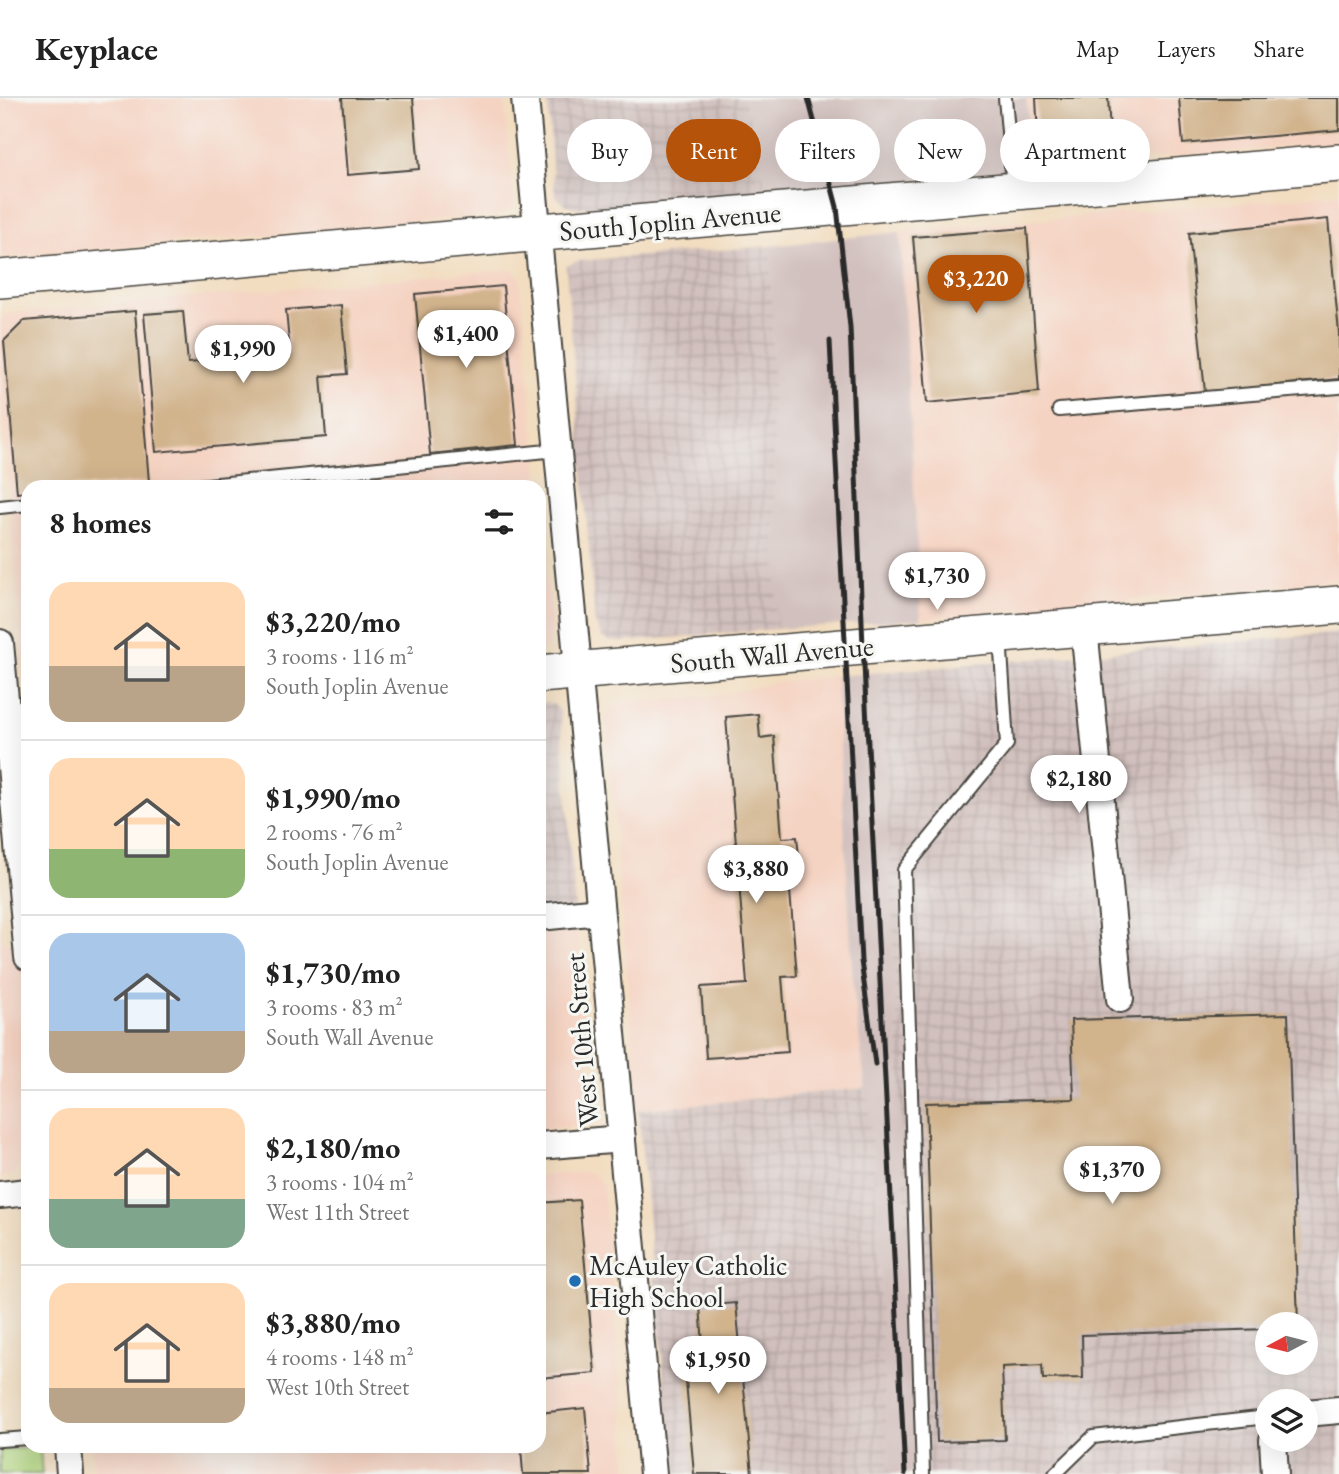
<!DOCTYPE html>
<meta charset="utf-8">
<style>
body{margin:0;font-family:"EB Garamond",serif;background:#f6f6f6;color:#222;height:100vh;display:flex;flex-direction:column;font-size:26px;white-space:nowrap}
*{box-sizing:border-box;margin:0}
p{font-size:23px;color:#767676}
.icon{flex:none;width:38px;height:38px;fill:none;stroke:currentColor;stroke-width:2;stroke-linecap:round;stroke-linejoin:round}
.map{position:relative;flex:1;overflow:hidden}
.panel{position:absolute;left:21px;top:382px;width:525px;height:973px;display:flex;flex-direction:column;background:#fff;border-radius:21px;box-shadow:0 7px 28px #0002}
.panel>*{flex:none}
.guide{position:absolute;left:567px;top:21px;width:665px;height:63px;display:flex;gap:14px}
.needle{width:46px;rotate:263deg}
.buttons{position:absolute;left:1255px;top:1214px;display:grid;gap:14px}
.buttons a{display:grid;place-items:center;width:63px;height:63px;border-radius:50%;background:#fff;box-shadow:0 7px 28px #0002;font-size:35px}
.price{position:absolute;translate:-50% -60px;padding:0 16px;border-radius:24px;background:#fff;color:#222;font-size:23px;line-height:46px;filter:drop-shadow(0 2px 4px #0008)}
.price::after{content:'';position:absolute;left:50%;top:42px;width:21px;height:16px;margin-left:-10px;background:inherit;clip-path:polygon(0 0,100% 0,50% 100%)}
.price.current{background:#b45309;color:#fff}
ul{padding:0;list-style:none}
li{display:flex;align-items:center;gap:21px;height:175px;padding:0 28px}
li+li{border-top:2px solid #e0e0e0}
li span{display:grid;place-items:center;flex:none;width:196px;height:140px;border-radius:21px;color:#555}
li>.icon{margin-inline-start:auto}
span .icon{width:84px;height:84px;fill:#fffc;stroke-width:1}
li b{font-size:30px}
h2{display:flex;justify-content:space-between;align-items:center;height:84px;padding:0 28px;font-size:30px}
.pill{padding:0 24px;border-radius:32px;background:#fff;box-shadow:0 7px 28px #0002;font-size:24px;line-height:63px}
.pill.current{background:#b45309;color:#fff}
header{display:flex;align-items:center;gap:42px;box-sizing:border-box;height:98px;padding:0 35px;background:#fff;border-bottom:2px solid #e0e0e0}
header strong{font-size:33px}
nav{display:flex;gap:38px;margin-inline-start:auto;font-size:24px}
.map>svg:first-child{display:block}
.built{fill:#f5d3c2}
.industrial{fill:url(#industrial-grid);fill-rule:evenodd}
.railway{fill:#d1c0bd}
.green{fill:#aed27c;stroke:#6c7e54;stroke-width:2}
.building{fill:#d1b38c}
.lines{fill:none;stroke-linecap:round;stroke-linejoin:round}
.lane-casing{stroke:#494641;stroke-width:16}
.street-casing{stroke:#494641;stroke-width:30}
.secondary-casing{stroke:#494641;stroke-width:40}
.lane{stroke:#fff;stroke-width:12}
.street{stroke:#fff;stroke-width:26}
.secondary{stroke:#fff;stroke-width:37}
.rail{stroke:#2b2b2b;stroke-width:5}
.poi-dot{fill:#1f6fb2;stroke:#f6f6f2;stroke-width:2.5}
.labels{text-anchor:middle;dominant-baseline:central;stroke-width:6;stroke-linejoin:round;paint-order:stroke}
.street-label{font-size:28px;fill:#2b2b2b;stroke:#f6f6f2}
.poi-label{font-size:28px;fill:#2b2b2b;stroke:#f6f6f2;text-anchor:start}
</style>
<header>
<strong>Keyplace</strong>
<nav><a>Map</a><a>Layers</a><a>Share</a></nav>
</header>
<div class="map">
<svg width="1339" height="1376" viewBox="0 0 1339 1376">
<defs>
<pattern id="industrial-grid" width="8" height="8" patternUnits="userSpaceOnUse" patternTransform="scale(1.75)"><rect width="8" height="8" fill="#d1c0bd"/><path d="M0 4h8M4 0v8" fill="none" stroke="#b4a5a3"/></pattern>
</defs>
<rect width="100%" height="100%" fill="#f6f6f2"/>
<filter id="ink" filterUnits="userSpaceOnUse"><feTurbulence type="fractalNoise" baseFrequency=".0143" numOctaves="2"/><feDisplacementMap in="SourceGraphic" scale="14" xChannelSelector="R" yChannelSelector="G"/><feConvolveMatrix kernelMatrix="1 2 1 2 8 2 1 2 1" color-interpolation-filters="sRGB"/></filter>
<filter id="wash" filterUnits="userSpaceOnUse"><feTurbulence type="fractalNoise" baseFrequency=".00686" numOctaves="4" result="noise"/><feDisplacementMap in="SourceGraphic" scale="28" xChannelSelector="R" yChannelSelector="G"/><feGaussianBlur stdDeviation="1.57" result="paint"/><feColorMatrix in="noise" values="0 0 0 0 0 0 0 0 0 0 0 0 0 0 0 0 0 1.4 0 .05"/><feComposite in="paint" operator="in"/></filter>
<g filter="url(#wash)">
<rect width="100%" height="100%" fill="#f2ddc0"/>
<g class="built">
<path d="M0,0H504L514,105L512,111L499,117L0,160Z"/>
<path d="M1026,0H1339V44L1032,71Z"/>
<path d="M1339,96V482L921,521L900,134Z"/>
<path d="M511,171L517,175L520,182L539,388H28V592L24,581L0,290V221L11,215Z"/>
<path d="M539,389L552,535L547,549L539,552Z"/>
<path d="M836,578L853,887L866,990L638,1012L606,619L615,608L622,605L722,597L777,584Z"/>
<path d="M0,817L3,844L28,842V1065H21L14,1077L0,1080Z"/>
<path d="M576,823L593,1011L587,1025L578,1028L539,1032V826Z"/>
<path d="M583,1074L593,1076L603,1086L628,1376H94L92,1348H539V1078Z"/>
</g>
<g class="industrial">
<path d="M547,0H745L768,96L577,110L566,107L555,97Z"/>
<path d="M771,148L777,531L618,544L609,543L602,539L595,524L566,168L577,163Z"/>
<path d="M1339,535V1376H917L881,574ZM1267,1227H1306V1265H1267ZM1267,1304H1306V1342H1267Z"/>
<path d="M547,604L554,607L560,613L576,823L539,826V605Z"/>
<path d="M866,990L874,1058L889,1376H673L638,1012Z"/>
</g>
<g class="railway">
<path d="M745,0H1026L1032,71L768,96Z"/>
<path d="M900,134L921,521L777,531L771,148Z"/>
<path d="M881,574L917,1376H889L874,1058L853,887L836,578Z"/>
</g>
<path class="green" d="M40,1349L42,1376H0V1352Z"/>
<g id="blocks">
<g class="building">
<path d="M342,0H413L419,71L348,77Z"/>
<path d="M1036,0H1108L1111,53L1039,58Z"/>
<path d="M1179,0H1339V32L1183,46Z"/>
<path d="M1328,121L1339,235V281L1205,294L1189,135Z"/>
<path d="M1027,130L1039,294L927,305L913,139Z"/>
<path d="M503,188L518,347L430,356L415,196Z"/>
<path d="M341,207L347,276L321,278L326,339L156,354L144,216L183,213L188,265L290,256L286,212Z"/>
<path d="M135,213L149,384L94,388H28V394L17,395L4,243L24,223Z"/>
<path d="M758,616L760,640L774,638L782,740L797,739L800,768L788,769L797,878L782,879L788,954L706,960L701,889L747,886L726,619Z"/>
<path d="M1288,916L1298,1227H1267V1231L1082,1237L1083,1280L1043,1281L1042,1267L1002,1269L1005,1342L937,1344L926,1005L1074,1001L1071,922Z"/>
<path d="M579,1102L595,1275L539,1280V1105Z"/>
<path d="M736,1205L752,1376H694L683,1248L703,1246L700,1208Z"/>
<path d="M585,1310L591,1376H523L521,1348H539V1315Z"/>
</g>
</g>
</g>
<g filter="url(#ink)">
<use href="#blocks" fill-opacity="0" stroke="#494641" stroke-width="2"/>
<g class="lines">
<defs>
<g id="lane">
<path d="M1005,0L1013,90"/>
<path d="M1059,312L1339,289"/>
<path d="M198,388L557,352"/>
<path d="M0,409L28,406"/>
<path d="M0,1342L28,1340"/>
<path d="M923,1376L904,772L1007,646L1000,538"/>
<path d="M1055,1376L1093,1339L1267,1319"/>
</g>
<g id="street">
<path d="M525,0L653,1376"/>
<path d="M1084,529L1120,901"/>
<path d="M0,545L28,859"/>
<path d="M539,819L600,813"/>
<path d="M539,1048L622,1041"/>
<path d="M0,1097L28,1094"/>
<path d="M1306,1315L1339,1312"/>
<path d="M1273,1342L1275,1376"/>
<path d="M68,1348L70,1376"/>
</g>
<g id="secondary">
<path d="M0,181L1339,65"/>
<path d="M539,576L1339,507"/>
<path d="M0,623L28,621"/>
</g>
</defs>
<use href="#lane" class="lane-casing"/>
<use href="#street" class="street-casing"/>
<use href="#secondary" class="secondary-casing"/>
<use href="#lane" class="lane"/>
<use href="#street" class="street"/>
<use href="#secondary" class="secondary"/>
<g class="rail">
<path d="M808,0L837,109L850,229L863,548L905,1376"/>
<path d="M830,243L861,863L875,966"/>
</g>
</g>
</g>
<circle class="poi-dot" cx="575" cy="1183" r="7"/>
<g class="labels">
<g class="street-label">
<text transform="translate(670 123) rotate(-5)">South Joplin Avenue</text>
<text transform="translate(772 556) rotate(-5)">South Wall Avenue</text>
<text transform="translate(581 942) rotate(-95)">West 10th Street</text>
</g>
<g class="poi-label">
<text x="589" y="1167">McAuley Catholic<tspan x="589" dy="32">High School</tspan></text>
</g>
</g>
</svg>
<div class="buttons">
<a><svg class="needle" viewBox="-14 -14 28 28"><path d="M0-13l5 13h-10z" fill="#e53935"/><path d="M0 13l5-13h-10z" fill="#767676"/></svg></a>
<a><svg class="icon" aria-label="layers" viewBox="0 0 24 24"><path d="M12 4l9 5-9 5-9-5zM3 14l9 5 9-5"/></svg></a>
</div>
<b class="price current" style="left:976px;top:217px">$3,220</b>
<b class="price" style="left:466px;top:272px">$1,400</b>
<b class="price" style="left:243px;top:287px">$1,990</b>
<b class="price" style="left:937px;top:514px">$1,730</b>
<b class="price" style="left:1079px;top:717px">$2,180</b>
<b class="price" style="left:756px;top:807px">$3,880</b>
<b class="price" style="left:1112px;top:1108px">$1,370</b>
<b class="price" style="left:718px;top:1298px">$1,950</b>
<div class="guide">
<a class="pill">Buy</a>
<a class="pill current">Rent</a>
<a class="pill">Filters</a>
<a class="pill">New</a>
<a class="pill">Apartment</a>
</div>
<section class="panel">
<h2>8 homes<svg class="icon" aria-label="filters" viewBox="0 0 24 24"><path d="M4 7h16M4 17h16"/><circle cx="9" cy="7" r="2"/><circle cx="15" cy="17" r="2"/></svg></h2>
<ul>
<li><span style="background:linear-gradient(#ffd9b3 60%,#b9a48a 0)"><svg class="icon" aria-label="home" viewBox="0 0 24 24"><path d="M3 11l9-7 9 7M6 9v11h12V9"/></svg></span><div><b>$3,220/mo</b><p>3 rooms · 116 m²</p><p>South Joplin Avenue</p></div></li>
<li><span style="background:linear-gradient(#ffd9b3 65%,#8fb573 0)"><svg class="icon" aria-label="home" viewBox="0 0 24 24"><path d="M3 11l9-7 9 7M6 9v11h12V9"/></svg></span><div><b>$1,990/mo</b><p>2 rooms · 76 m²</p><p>South Joplin Avenue</p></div></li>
<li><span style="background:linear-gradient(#a9c7e8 70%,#b9a48a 0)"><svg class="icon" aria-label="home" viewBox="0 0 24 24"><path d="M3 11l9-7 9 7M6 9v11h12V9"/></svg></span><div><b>$1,730/mo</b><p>3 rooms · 83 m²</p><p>South Wall Avenue</p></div></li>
<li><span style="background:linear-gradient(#ffd9b3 65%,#7fa58c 0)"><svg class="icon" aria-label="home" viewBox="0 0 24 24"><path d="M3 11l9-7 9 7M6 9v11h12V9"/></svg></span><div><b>$2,180/mo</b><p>3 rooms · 104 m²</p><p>West 11th Street</p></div></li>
<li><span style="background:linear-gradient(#ffd9b3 75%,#b9a48a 0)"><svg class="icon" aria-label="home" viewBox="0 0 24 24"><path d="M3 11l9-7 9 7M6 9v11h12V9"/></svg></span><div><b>$3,880/mo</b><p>4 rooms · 148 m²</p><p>West 10th Street</p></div></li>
</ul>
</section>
</div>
